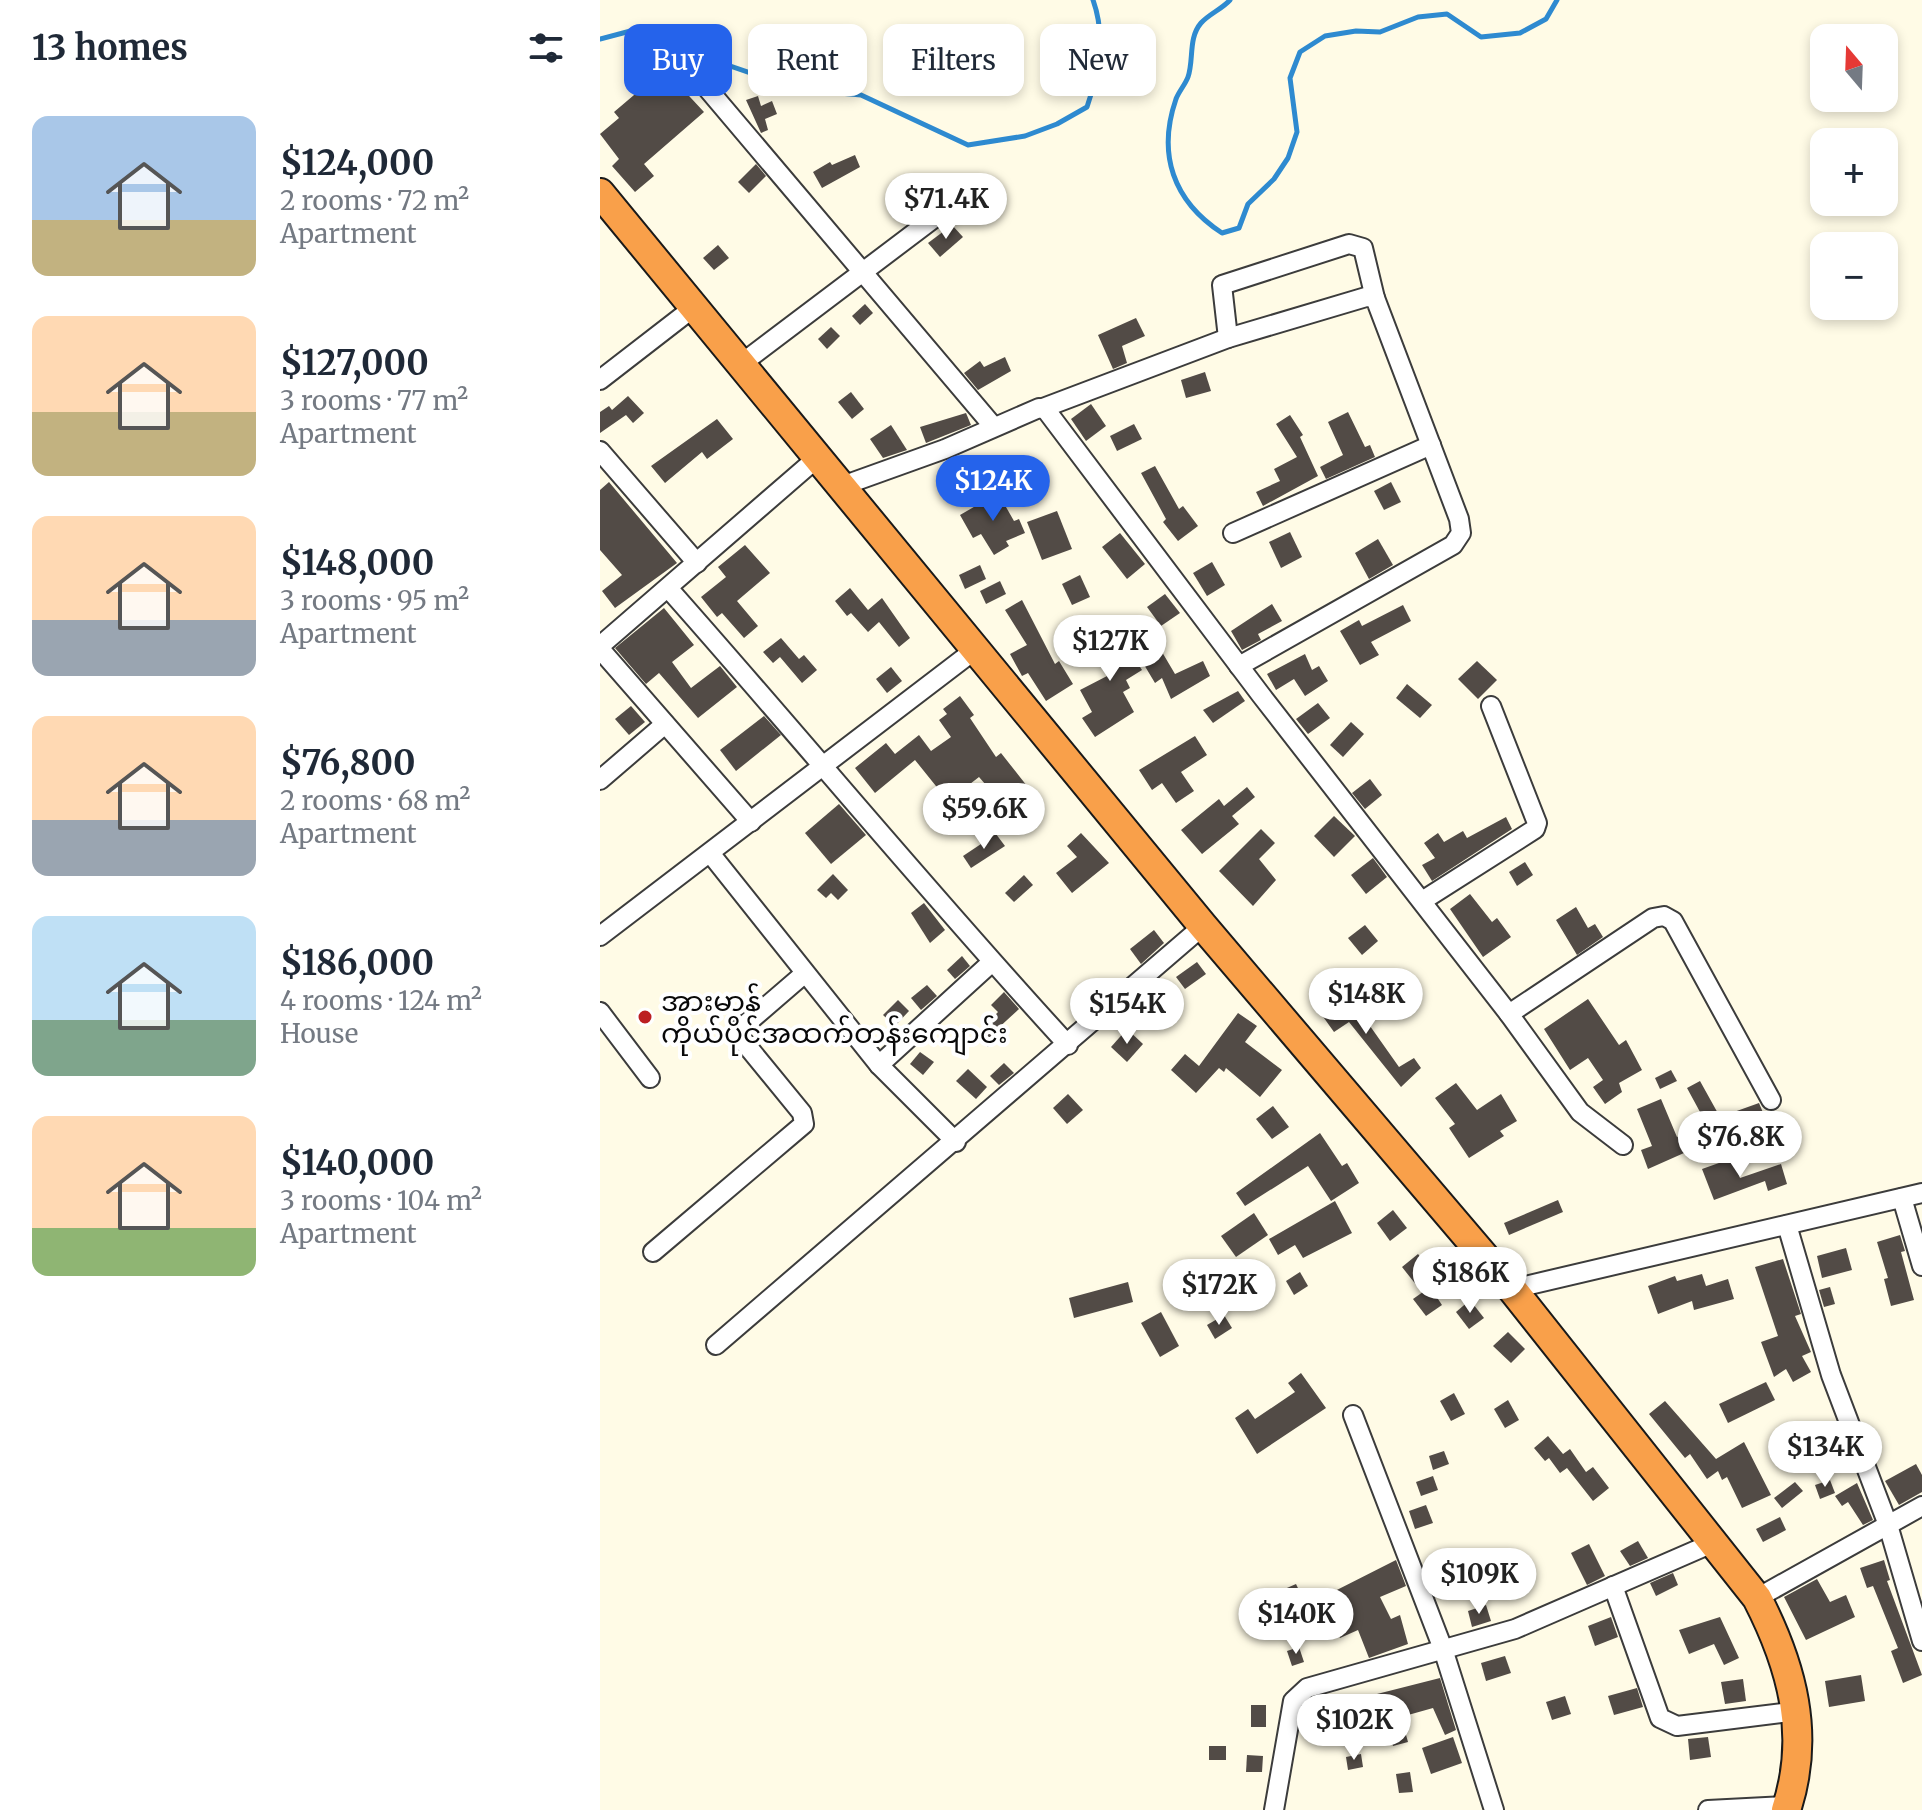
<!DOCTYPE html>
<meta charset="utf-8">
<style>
body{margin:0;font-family:Merriweather,"Noto Sans Myanmar",serif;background:#f2f2f3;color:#1f2937;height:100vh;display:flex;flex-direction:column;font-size:30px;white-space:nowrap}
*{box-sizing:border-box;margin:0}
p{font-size:26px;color:#747a83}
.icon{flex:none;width:44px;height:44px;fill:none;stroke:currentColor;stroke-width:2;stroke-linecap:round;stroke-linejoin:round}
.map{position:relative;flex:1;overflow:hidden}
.panel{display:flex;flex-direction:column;background:#fff;width:600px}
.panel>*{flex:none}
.top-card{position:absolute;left:24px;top:24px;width:760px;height:72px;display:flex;gap:16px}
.needle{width:52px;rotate:341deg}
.controls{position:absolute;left:1210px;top:24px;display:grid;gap:16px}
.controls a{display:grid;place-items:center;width:88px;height:88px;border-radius:16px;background:#fff;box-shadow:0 4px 12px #0003;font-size:40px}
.price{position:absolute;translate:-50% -68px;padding:0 18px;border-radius:28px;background:#fff;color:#222;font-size:26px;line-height:52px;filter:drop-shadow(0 2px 4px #0008)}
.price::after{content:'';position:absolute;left:50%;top:48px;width:24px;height:18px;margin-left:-12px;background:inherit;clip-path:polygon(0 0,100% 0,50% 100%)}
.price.on{background:#2563eb;color:#fff}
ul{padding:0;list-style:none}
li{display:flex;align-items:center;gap:24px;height:200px;padding:0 32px}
li span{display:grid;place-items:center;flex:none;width:224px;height:160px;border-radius:16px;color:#555}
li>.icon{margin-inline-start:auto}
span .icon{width:96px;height:96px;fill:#fffc;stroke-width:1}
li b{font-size:34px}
h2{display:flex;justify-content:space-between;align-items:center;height:96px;padding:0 32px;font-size:34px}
.pill{padding:0 28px;border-radius:16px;background:#fff;box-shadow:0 4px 12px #0003;font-size:28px;line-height:72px}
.pill.on{background:#2563eb;color:#fff}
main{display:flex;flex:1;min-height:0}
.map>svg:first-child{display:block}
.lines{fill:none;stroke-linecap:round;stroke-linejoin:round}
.stream{stroke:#2e8ad0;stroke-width:5}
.building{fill:#524b46}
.minor-casing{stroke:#3c3c3c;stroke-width:22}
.highway-casing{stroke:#1a1a1a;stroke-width:32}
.minor{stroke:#fff;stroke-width:18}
.highway{stroke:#f9a04a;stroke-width:28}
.poi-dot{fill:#bc1f21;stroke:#fff;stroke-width:3}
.labels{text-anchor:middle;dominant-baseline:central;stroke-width:8;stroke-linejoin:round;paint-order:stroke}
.poi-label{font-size:28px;fill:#090909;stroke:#fff;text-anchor:start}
</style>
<main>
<section class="panel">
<h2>13 homes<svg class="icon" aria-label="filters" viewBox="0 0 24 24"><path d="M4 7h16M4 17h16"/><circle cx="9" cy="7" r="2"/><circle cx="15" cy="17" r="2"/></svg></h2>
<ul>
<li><span style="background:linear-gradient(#a9c7e8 65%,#c2b280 0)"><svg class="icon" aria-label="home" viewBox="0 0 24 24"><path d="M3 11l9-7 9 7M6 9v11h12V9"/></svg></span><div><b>$124,000</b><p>2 rooms · 72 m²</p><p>Apartment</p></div></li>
<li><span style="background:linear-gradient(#ffd9b3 60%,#c2b280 0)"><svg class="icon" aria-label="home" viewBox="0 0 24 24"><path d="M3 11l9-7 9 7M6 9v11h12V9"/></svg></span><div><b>$127,000</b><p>3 rooms · 77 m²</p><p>Apartment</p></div></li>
<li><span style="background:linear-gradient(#ffd9b3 65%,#9aa5b1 0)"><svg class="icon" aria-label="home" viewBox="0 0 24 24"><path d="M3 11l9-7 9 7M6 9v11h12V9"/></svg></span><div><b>$148,000</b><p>3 rooms · 95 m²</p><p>Apartment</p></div></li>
<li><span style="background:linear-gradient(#ffd9b3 65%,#9aa5b1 0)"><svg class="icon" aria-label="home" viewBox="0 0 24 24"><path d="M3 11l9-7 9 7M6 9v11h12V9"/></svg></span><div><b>$76,800</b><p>2 rooms · 68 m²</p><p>Apartment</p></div></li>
<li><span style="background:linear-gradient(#bfe0f5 65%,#7fa58c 0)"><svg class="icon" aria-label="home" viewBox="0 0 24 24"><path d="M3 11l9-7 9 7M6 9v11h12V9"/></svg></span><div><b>$186,000</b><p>4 rooms · 124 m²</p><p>House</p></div></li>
<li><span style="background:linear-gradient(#ffd9b3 70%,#8fb573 0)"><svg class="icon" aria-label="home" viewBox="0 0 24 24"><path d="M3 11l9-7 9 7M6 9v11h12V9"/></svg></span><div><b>$140,000</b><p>3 rooms · 104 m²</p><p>Apartment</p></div></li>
</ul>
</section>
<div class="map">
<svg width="1322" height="1810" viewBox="0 0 1322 1810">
<rect width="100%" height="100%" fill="#fffbe6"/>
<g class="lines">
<g class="stream">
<path d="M630,0C622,9 609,14 601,23C588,38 594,60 588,77C585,85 579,91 576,99C557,154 573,201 622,233L639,228L648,204L674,179L688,158L697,132L690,78L700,52L725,36L756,31L780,32L818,17L847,14L881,37L920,33L946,19L957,0"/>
<path d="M0,39L38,29L63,33L104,57L197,89L261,95L368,145L425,136L457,124L487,107C499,72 506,36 493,0"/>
</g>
</g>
<g class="building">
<path d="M77,71L85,80L77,83L104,112L44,164L54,176L35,192L12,166L19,159L0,134L19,118L14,112L47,84L70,75L74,79L72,72Z"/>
<path d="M158,96L161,106L172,101L177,114L165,119L168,130L161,133L146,100Z"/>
<path d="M255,155L260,167L222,188L213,172L230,162L232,165Z"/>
<path d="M156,164L166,176L149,193L138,182Z"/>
<path d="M352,225L363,237L340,257L328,243Z"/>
<path d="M118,245L129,258L114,270L103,258Z"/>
<path d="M265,304L273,313L260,325L252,316Z"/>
<path d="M536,318L545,336L522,346L527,363L513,369L498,335Z"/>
<path d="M231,327L240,336L227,349L218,339Z"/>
<path d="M405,357L411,371L378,390L364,373L380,361L384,367Z"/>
<path d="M605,372L611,391L586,398L581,380Z"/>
<path d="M251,392L264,409L252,419L238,402Z"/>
<path d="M28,396L44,413L33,423L26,415L0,433V412L9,406L12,410Z"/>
<path d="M491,404L506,426L486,441L471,419Z"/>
<path d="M748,412L765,447L770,445L775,457L726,479L720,467L743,455L728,422Z"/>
<path d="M366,413L371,425L326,443L320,427Z"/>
<path d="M690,415L703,435L700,437L718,476L663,506L656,492L680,481L674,469L697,457L676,424Z"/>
<path d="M117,419L133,439L107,459L102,452L65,483L51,466Z"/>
<path d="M534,424L542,439L517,451L510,436Z"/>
<path d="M291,425L307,450L283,458L270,439Z"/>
<path d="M555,466L579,509L583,506L598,526L578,541L563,522L566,519L541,473Z"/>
<path d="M9,482L77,563L15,608L2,591L22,575L0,550V490Z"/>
<path d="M791,482L801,502L784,510L774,491Z"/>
<path d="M398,493L414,521L419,519L425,533L406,541L409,546L394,555L381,534L373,538L360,515Z"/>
<path d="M457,511L472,549L442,560L427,522Z"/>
<path d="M690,532L702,557L681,568L669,542Z"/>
<path d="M520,533L545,564L527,579L502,547Z"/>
<path d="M778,539L793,565L769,579L755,553Z"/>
<path d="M145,545L170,573L137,601L158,626L144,638L122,613L117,617L101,597L126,577L118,567Z"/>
<path d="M612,562L625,585L607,596L593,573Z"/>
<path d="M380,565L386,579L365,589L359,575Z"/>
<path d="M480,575L490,597L472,605L462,584Z"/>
<path d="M400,581L406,594L386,604L380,591Z"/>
<path d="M250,588L268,610L282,598L310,638L299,647L279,622L268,632L251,613L247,616L235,601Z"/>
<path d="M565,594L580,613L561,626L547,607Z"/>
<path d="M422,600L455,664L459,661L473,684L446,701L428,673L422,676L410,654L427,645L405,610Z"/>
<path d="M672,604L682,621L658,634L661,640L642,650L631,631Z"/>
<path d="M803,605L811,621L771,642L779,655L760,665L740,631L759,620L762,626Z"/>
<path d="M64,608L94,645L72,662L91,688L120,666L137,687L98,718L59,673L46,684L15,648Z"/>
<path d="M513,625L542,670L526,680L530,688L523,692L534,712L495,737L482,718L492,712L480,690L509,675L489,638Z"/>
<path d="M181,638L199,659L204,655L217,670L202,683L180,657L173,663L163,652Z"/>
<path d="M562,652L575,674L603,661L610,676L571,699L562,678L555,683L543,663Z"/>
<path d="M705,654L712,670L719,666L728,681L705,696L694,679L676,690L667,674Z"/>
<path d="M877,661L897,680L878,699L858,679Z"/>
<path d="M291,667L302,681L287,693L276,679Z"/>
<path d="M807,684L832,705L820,718L796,698Z"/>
<path d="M638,691L645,701L613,723L603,710Z"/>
<path d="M360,696L374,715L370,718L396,757L401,753L427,786L411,800L399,786L392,792L379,777L348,801L315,760L275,793L255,768L286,743L295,754L319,735L331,751L351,737L339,720L347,714L343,709Z"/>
<path d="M718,703L730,718L708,734L696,719Z"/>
<path d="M31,706L45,722L29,735L15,719Z"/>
<path d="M164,716L181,735L136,771L120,750Z"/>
<path d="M751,722L764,734L743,757L730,745Z"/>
<path d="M595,736L607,755L581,772L594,791L576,803L562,783L552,790L539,770Z"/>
<path d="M770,779L782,795L765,809L752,793Z"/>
<path d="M647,787L655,797L632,816L639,824L602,854L581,830L619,799L624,806Z"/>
<path d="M239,804L266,835L231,864L205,833Z"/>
<path d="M734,816L755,836L734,857L714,836Z"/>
<path d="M906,817L912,829L832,881L822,865L835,858L824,843L838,833L844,842L863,831L867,838Z"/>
<path d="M661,829L675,843L659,859L676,880L653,906L619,871Z"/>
<path d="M481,833L509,863L472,893L456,873L477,857L467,846Z"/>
<path d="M396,834L405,846L371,868L363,856Z"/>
<path d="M773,858L787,877L766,894L751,875Z"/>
<path d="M925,862L933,875L917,886L909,872Z"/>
<path d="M233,874L248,890L238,900L231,893L226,898L217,890Z"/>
<path d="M424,875L433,885L414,902L405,893Z"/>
<path d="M870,894L892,922L897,918L911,937L883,957L850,909Z"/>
<path d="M324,903L345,930L330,943L311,913Z"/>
<path d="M976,907L988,928L995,924L1003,937L977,955L956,920Z"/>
<path d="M765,925L778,941L762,955L748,938Z"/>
<path d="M554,930L564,943L541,964L530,949Z"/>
<path d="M362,956L370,966L355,979L347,970Z"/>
<path d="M597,962L606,974L585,989L576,977Z"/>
<path d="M781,977L789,990L777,997L769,984Z"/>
<path d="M327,985L337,996L321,1010L311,998Z"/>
<path d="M404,992L419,1009L394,1032L399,1037L388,1047L376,1035L398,1012L391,1005Z"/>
<path d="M746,992L799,1067L814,1058L821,1068L801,1087L749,1022L734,1032L719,1011Z"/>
<path d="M988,999L1019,1045L1026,1040L1042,1070L1019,1083L1022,1092L1005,1104L993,1087L1003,1080L988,1058L970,1070L944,1029Z"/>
<path d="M298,1000L309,1011L295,1026L283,1015Z"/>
<path d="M638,1013L657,1026L645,1042L682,1070L660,1097L626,1068L624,1072L619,1068L596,1093L571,1070L585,1054L599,1066Z"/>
<path d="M527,1029L543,1044L527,1062L511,1047Z"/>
<path d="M320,1052L334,1062L323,1075L310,1064Z"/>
<path d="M404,1063L414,1073L399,1085L390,1076Z"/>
<path d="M368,1069L387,1087L376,1099L356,1081Z"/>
<path d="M1071,1070L1077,1081L1060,1089L1055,1078Z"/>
<path d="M1100,1081L1120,1117L1159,1103L1164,1115L1127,1129L1129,1133L1048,1169L1041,1150L1052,1146L1037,1109L1061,1099L1077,1137L1106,1123L1087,1088Z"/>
<path d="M856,1083L877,1110L901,1094L917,1121L900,1131L904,1136L869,1158L849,1128L855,1124L835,1098Z"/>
<path d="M468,1094L483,1110L467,1124L453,1108Z"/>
<path d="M673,1106L689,1127L672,1139L656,1119Z"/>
<path d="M720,1133L742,1166L747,1163L759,1183L731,1201L708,1166L645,1206L636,1193Z"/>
<path d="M1133,1158L1140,1178L1181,1164L1187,1184L1168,1191L1165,1181L1114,1200L1102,1169Z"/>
<path d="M958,1200L963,1212L909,1235L904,1223Z"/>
<path d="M735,1201L752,1233L703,1258L695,1245L678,1255L669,1239Z"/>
<path d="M793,1210L807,1228L790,1241L777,1223Z"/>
<path d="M654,1213L668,1235L636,1257L621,1236Z"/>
<path d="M1300,1235L1305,1251L1301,1252L1314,1300L1291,1306L1284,1279L1288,1278L1277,1242Z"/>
<path d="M1246,1248L1252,1270L1222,1278L1217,1256Z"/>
<path d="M818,1254L829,1268L835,1263L843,1274L821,1291L802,1267Z"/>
<path d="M1183,1259L1201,1314L1195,1316L1211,1352L1202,1356L1211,1372L1193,1382L1186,1369L1174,1377L1161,1342L1178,1336L1155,1267Z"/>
<path d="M700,1272L708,1286L694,1295L686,1281Z"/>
<path d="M1102,1274L1106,1286L1128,1279L1134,1299L1094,1310L1092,1301L1058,1314L1048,1286L1075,1276L1077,1281Z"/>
<path d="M528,1282L533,1302L474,1318L469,1298Z"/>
<path d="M830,1287L842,1305L826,1316L813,1299Z"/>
<path d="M1230,1287L1235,1304L1224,1307L1219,1290Z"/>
<path d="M870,1300L884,1318L869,1329L856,1312Z"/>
<path d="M561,1312L579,1346L560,1357L541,1323Z"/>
<path d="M624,1315L632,1328L615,1339L607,1325Z"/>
<path d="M908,1332L925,1349L911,1363L893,1346Z"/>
<path d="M701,1373L726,1408L657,1454L635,1418L648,1409L655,1419L695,1392L688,1383Z"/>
<path d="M1166,1382L1175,1400L1128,1423L1119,1404Z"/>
<path d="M854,1393L865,1414L851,1421L840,1401Z"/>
<path d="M908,1400L919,1420L905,1428L894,1409Z"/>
<path d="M1065,1401L1116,1459L1144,1442L1171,1495L1142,1508L1127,1477L1122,1480L1118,1471L1107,1479L1090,1454L1085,1458L1049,1414Z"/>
<path d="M948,1436L963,1454L970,1449L986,1472L993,1467L1009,1488L993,1501L967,1468L960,1473L949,1458L945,1461L934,1448Z"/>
<path d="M844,1451L849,1464L833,1470L829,1456Z"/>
<path d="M1316,1464L1322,1475V1492L1299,1505L1285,1481Z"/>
<path d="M833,1476L838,1490L821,1496L816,1482Z"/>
<path d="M1230,1480L1235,1493L1220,1499L1215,1485Z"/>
<path d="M1195,1482L1203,1491L1182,1508L1174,1498Z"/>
<path d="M1257,1483L1273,1520L1263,1525L1248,1502L1242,1506L1235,1496Z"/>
<path d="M826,1505L833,1523L815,1529L809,1511Z"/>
<path d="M1180,1517L1186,1530L1163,1542L1156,1529Z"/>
<path d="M1038,1541L1048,1558L1030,1566L1020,1551Z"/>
<path d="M989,1544L1005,1576L987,1585L971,1553Z"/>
<path d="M796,1560L806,1586L780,1597L791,1619L800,1615L808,1644L769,1658L758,1630L740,1638L721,1598Z"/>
<path d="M1284,1560L1290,1580L1287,1581L1322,1675L1303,1683L1291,1651L1298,1648L1273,1586L1267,1588L1260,1568Z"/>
<path d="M1073,1573L1078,1585L1056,1596L1050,1583Z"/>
<path d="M1217,1579L1230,1602L1246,1595L1255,1617L1206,1640L1184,1597Z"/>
<path d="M696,1584L708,1609L670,1624L665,1610L685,1603L680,1591Z"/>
<path d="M886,1605L891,1621L872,1627L868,1611Z"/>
<path d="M1011,1617L1018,1637L995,1646L988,1626Z"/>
<path d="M1120,1617L1139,1658L1124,1665L1114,1644L1089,1654L1079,1630Z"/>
<path d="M699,1647L704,1662L692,1666L687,1651Z"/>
<path d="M905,1656L911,1673L886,1681L881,1663Z"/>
<path d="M1261,1675L1265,1701L1229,1707L1225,1681Z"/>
<path d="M840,1678L856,1730L845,1735L833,1708L801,1717L808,1742L793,1746L777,1694Z"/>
<path d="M1143,1679L1146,1701L1125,1704L1121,1682Z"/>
<path d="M1037,1688L1043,1707L1014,1715L1008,1696Z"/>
<path d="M965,1696L971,1714L952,1720L946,1702Z"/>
<rect x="651" y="1705" width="15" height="22"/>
<path d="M734,1717L735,1733L716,1735L714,1719Z"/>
<path d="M853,1737L862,1763L831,1774L822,1748Z"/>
<path d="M1108,1737L1111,1757L1090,1760L1088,1739Z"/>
<rect x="609" y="1746" width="17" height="14"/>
<path d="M761,1754L763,1767L748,1770L746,1757Z"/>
<path d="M647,1755L663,1756L662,1772H646Z"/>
<path d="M810,1772L813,1792L799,1793L796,1774Z"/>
</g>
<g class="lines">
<defs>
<g id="minor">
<path d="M84,61L393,426"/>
<path d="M628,338L622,285L749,244L763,248L775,298"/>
<path d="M141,364L362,197"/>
<path d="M0,380L93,308"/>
<path d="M443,408L628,338L766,297L775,298L859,519L861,533L853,545L639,666"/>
<path d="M0,451L97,563"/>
<path d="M242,486L345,449L439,408L446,410L661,695L909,1014L980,1112L1023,1145"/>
<path d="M633,533L831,445"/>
<path d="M68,588C202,739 331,896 468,1045"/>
<path d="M0,646L217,458"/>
<path d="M0,649L151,822"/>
<path d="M0,780L65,724"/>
<path d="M110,853L279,1065L356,1142"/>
<path d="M822,901L935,829L937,823L891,706"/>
<path d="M0,936L376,649"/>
<path d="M0,1012L50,1078"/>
<path d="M909,1014L1053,918L1064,916L1073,921L1171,1100"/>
<path d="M279,1065L392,962"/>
<path d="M1302,1198L1322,1266"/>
<path d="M1187,1225L1231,1375L1288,1525L1322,1641"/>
<path d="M53,1252L204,1124L202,1113L139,1036V1030L204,974"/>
<path d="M912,1289L1322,1193"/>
<path d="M116,1345L603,926"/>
<path d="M753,1415L843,1649L894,1810"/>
<path d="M1013,1586L1060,1718L1077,1726L1198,1711"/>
<path d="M1157,1598L1322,1506"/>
<path d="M674,1810L693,1701L707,1688L915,1629L1115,1542"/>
<path d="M1108,1810L1187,1806"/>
</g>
<path id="highway" d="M0,193L603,926L912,1289L1157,1598C1192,1666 1211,1735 1186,1810"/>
</defs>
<use href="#minor" class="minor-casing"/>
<use href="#highway" class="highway-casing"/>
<use href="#minor" class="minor"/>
<use href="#highway" class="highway"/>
</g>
<circle class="poi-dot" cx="45" cy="1017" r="8"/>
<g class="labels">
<g class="poi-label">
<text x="61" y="1001">အားမာန်<tspan x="61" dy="32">ကိုယ်ပိုင်အထက်တန်းကျောင်း</tspan></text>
</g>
</g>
</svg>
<div class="controls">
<a><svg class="needle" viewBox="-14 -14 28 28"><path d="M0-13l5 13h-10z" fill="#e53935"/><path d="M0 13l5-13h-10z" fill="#747a83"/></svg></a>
<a>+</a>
<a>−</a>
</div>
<b class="price" style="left:346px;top:241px">$71.4K</b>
<b class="price on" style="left:393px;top:523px">$124K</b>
<b class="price" style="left:510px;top:683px">$127K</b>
<b class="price" style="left:384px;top:851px">$59.6K</b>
<b class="price" style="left:766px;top:1036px">$148K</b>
<b class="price" style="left:527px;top:1046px">$154K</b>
<b class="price" style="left:1140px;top:1179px">$76.8K</b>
<b class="price" style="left:870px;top:1315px">$186K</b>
<b class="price" style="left:619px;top:1327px">$172K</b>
<b class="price" style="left:1225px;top:1489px">$134K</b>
<b class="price" style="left:879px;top:1616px">$109K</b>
<b class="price" style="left:696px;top:1656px">$140K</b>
<b class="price" style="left:754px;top:1762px">$102K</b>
<div class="top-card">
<a class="pill on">Buy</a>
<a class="pill">Rent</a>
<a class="pill">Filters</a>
<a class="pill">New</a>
</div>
</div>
</main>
